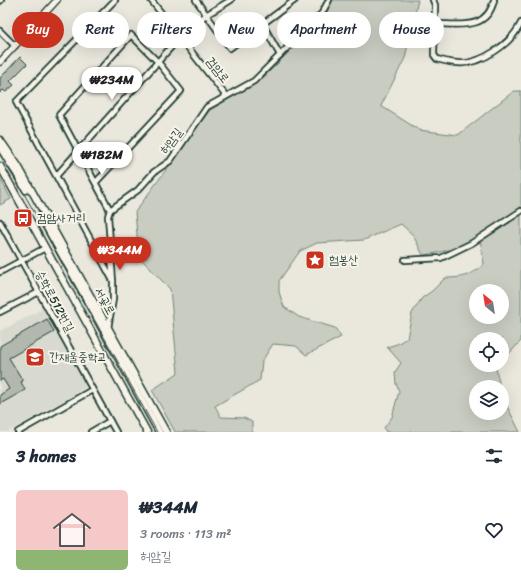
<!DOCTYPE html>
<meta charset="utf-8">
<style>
body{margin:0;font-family:Sriracha,"Poor Story",sans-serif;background:#f6f6f7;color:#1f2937;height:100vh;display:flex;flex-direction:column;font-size:15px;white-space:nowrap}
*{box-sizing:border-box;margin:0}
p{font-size:13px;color:#747a83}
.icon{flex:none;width:22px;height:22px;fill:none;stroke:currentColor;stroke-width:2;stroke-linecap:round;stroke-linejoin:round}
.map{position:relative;height:432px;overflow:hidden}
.side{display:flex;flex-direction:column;background:#fff;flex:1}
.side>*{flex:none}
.hud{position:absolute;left:12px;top:12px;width:497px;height:36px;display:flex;gap:8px}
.needle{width:26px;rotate:330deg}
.tools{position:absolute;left:469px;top:284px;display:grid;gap:8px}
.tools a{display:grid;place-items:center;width:40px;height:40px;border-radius:50%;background:#fff;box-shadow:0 4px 16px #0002;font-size:20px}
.price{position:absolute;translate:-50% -34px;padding:0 9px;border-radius:14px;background:#fff;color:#222;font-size:13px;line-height:26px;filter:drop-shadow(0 1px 2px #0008)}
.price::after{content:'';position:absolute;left:50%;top:24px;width:12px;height:9px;margin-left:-6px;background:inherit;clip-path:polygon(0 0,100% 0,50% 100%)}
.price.selected{background:#c8321e;color:#fff}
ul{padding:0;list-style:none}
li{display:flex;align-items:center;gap:12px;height:100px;padding:0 16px}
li+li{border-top:1px solid #e0e1e3}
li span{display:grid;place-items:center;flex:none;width:112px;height:80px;border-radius:6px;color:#555}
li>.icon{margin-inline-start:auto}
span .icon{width:48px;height:48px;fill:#fffc;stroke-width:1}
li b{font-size:17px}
h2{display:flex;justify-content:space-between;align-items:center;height:48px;padding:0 16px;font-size:17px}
.chip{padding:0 14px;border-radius:18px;background:#fff;box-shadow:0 4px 16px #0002;font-size:14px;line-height:36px}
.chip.selected{background:#c8321e;color:#fff}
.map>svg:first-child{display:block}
.built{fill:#d9dacf}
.green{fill:#c8ccc1;stroke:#74847a;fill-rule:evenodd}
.building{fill:#b2b8ae;stroke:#1f3d34}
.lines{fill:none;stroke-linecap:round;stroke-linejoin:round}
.minor-casing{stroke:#1f3d34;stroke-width:8}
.tertiary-casing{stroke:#1f3d34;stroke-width:8}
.secondary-casing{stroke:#1f3d34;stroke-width:9}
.minor{stroke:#f7f3e8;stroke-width:4.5}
.tertiary{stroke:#f7f3e8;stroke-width:5.5}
.secondary{stroke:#f7f3e8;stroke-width:6}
.tram{stroke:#1f3d34;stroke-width:1}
.labels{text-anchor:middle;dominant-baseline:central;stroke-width:4;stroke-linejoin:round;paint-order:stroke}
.street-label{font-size:12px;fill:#1f3d34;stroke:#f7f3e8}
.poi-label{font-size:12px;fill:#1f3d34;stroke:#f7f3e8;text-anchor:start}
</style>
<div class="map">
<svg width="521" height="432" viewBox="0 0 521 432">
<rect width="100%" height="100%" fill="#eae8dd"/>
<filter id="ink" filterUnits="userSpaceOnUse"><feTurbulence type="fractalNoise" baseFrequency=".025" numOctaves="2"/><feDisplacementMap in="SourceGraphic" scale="8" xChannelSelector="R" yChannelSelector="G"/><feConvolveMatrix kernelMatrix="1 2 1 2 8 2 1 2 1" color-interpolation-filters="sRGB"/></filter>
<g filter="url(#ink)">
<path class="built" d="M44,308L85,383V388L8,432H0V331Z"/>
<g class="green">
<path d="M332,0H418L405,58L381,106L419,130L458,135L514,91H521V341L502,361V339H476V365H499L496,368L500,387H476V413H502V396L520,432H386L384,428L392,417L399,391L396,384L395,372L401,363L387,347L397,344L407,338L412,313L422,298L432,291L445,278C461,278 472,276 484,264L480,239C471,239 466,244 457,247C446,251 435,254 423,255L413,235L401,224L364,240L317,243L300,251L279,281V292L284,307L299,317L335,328L341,337L306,355L296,346L273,344L262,361L260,380L215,406L221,417L244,418L252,422V432H175L152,390L178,373L170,289L139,257L135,212L210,110L261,80L325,16ZM476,291H502V317H476Z"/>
<path d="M0,178L11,199L0,205Z"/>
</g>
<g class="building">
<path d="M20,57L27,64L10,81L14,85L6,92L3,90L0,93V78Z"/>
<path d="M47,319L54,332L9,358L23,381L21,382L25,390L0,404V395L9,389L3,379L0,381V346Z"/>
</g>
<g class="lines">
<defs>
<g id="minor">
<path d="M151,0L226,96"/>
<path d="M196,0L230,48L295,0"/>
<path d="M433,0L435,5L434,55L437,59C444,61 451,63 458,63C481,65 512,43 521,23"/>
<path d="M0,1L1,0"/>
<path d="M435,24C459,24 487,31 494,0"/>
<path d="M263,25L280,55"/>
<path d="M0,31L15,46"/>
<path d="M57,175L180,37L206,15L231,0"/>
<path d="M96,182L181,91L158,62L131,35L59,115L110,210"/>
<path d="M0,222L116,432"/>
<path d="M405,260L441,258L472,243L521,211"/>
<path d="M0,272L45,248"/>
<path d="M112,279L16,102L115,0"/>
<path d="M0,312L39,292"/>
<path d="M108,328L113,299V281L108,216L110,210L138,190L154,172L170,161L207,107L254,81L322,13L329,0"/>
<path d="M18,432L92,390"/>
<path d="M91,432L110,421"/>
</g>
<path id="tertiary" d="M0,62L57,0"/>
<g id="secondary">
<path d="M0,140L18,166L166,432"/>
<path d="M0,147L26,190"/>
<path d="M0,166L147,432"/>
<path d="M41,217L159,432"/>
</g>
</defs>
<use href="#minor" class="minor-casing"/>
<use href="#tertiary" class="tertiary-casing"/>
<use href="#secondary" class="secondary-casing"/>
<use href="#minor" class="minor"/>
<use href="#tertiary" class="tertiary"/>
<use href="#secondary" class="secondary"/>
<path class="tram" d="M0,155L13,174L157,432"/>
</g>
</g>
<defs>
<symbol id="bus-square" viewBox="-11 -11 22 22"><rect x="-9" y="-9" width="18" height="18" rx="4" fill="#c8321e" stroke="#f7f3e8"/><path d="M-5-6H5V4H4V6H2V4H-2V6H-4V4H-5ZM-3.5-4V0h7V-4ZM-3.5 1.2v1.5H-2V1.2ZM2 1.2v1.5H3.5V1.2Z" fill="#fff"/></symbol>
<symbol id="sight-square" viewBox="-11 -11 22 22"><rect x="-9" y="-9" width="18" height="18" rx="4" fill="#c8321e" stroke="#f7f3e8"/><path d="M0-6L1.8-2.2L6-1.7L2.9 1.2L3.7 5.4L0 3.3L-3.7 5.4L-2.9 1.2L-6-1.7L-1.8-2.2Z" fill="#fff"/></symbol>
<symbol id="school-square" viewBox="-11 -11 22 22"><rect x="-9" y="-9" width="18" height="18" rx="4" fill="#c8321e" stroke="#f7f3e8"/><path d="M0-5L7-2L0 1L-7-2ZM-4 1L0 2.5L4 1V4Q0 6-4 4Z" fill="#fff"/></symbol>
</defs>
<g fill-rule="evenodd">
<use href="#bus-square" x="12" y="207" width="22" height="22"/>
<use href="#sight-square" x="304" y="249" width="22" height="22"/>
<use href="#school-square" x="24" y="346" width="22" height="22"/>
</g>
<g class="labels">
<g class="street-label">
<text transform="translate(218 70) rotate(52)">검암로</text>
<text transform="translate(171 141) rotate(-54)">허암길</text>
<text transform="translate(55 301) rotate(62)">승학로512번길</text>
<text transform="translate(105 301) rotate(61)">서곶로</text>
</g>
<g class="poi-label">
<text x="37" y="218">검암사거리</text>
<text x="329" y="260">험봉산</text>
<text x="49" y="357">간재울중학교</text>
</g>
</g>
</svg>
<div class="tools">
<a><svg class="needle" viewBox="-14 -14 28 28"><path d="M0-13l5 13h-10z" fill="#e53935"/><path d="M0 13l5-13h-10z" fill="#747a83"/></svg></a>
<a><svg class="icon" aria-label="locate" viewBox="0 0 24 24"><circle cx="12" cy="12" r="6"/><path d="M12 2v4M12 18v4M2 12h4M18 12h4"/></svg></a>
<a><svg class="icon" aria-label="layers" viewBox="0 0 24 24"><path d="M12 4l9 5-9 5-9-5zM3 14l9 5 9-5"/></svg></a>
</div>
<b class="price" style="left:112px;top:101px">₩234M</b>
<b class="price" style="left:102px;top:176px">₩182M</b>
<b class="price selected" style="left:120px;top:271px">₩344M</b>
<div class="hud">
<a class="chip selected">Buy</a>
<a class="chip">Rent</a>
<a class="chip">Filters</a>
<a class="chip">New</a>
<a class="chip">Apartment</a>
<a class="chip">House</a>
</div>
</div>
<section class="side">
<h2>3 homes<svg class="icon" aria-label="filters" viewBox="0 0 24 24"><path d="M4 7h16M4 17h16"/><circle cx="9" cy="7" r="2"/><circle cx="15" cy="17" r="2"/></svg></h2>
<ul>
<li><span style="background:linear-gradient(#f6c9c9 75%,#8fb573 0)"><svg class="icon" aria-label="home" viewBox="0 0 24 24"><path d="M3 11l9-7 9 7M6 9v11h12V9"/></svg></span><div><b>₩344M</b><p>3 rooms · 113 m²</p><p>허암길</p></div><svg class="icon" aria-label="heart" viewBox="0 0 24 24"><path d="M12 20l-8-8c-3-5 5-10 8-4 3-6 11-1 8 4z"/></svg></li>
</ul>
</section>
